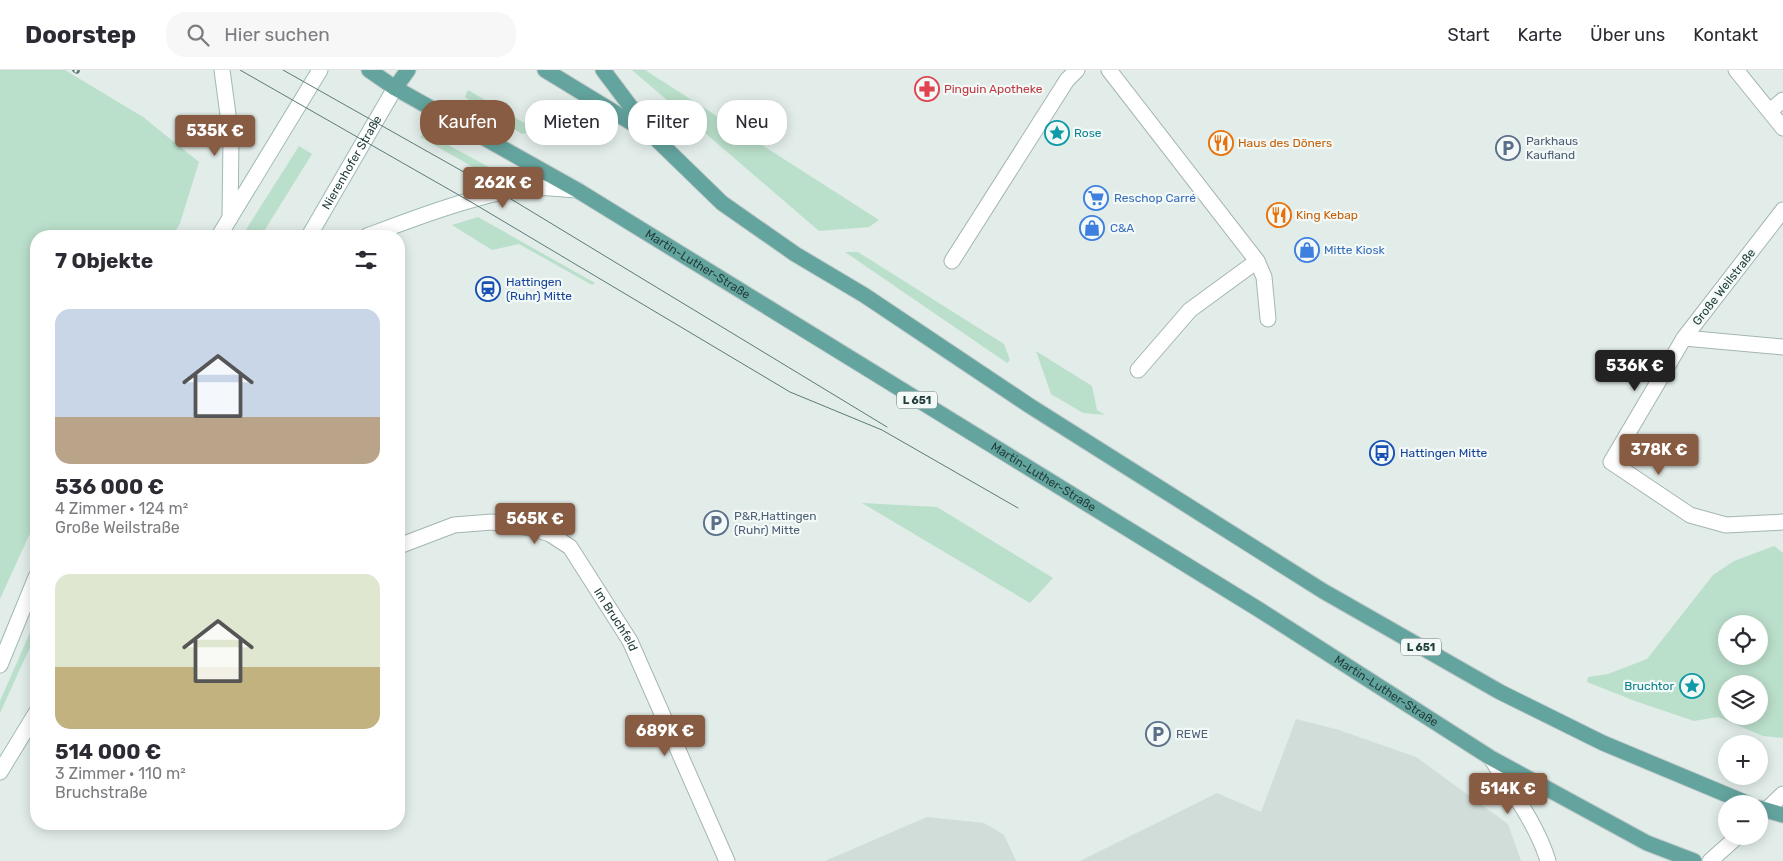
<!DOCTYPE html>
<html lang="de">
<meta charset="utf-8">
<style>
body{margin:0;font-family:Rubik,sans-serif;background:#f7f7f7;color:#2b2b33;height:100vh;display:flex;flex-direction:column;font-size:19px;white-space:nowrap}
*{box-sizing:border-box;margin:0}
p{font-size:16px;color:#7c7c81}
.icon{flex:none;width:28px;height:28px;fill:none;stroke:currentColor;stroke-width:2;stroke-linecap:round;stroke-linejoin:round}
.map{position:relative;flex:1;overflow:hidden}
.side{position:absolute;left:30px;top:160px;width:375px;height:600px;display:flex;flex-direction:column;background:#fff;border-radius:20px;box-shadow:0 2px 12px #0003}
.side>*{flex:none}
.top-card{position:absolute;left:420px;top:30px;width:475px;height:45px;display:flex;gap:10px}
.tools{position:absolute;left:1718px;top:545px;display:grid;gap:10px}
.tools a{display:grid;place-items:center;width:50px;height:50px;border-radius:50%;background:#fff;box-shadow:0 2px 12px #0003;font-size:25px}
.price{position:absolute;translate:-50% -42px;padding:0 11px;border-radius:5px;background:#875c42;color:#fff;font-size:16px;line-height:32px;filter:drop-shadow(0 1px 2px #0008)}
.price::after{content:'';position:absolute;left:50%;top:30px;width:15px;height:11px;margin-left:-8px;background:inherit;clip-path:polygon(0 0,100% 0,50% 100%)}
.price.active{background:#222;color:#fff}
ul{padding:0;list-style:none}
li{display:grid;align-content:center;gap:10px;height:265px;padding:0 25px}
li span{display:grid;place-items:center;height:155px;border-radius:15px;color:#555}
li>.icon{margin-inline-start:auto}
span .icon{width:90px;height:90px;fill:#fffc;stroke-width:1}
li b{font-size:21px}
h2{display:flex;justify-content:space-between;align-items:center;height:60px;padding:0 25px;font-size:21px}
.pill{padding:0 18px;border-radius:20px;background:#fff;box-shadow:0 2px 12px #0003;font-size:18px;line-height:45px}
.pill.active{background:#875c42;color:#fff}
header{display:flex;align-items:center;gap:30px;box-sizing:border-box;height:70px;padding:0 25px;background:#fff;border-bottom:1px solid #e1e1e2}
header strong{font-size:24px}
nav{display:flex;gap:28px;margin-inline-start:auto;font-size:18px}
.search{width:350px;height:45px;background:#f7f7f7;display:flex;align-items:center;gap:12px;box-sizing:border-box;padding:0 18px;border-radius:20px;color:#7c7c81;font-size:19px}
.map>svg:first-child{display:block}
.built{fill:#d0ddd9}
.green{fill:#badfca;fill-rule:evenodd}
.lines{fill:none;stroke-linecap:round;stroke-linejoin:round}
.street-casing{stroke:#a4b5b2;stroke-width:17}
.secondary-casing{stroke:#9fb9b4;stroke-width:17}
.primary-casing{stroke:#c1c9c8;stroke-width:17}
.street{stroke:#fff;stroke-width:15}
.secondary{stroke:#fff;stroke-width:15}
.primary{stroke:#64a49e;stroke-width:15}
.tram{stroke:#5b7a77;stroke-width:1}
.rail-casing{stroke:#5b7a77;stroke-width:5.5}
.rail{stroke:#f2f9f7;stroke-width:4;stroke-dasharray:11;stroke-linecap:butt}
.labels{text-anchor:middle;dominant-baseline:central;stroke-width:4.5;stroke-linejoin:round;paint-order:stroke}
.shield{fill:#f2f9f7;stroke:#607673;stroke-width:1}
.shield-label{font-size:11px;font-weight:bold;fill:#213e3b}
.health-label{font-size:12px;fill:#be3a42;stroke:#f2f9f7;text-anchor:start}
.culture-label{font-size:12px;fill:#0d838f;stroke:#f2f9f7;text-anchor:start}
.service-label{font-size:12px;fill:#4e5e75;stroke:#f2f9f7;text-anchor:start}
.food-label{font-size:12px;fill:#c56008;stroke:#f2f9f7;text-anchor:start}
.street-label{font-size:12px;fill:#213e3b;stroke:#f2f9f7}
.shop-label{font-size:12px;fill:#366cbe;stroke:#f2f9f7;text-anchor:start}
.transit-label{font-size:12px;fill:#164399;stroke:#f2f9f7;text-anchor:start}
</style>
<header>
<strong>Doorstep</strong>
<div class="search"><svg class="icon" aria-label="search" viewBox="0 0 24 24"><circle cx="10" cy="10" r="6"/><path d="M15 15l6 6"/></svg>Hier suchen</div>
<nav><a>Start</a><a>Karte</a><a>Über uns</a><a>Kontakt</a></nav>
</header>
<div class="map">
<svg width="1783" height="791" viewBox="0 0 1783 791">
<rect width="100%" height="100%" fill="#e2edea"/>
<g class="built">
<path d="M1296,649L1339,660L1416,687L1508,754L1521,791H1080L1217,723L1261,742Z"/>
<path d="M927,747L984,753L1004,765L1016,791H825Z"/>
</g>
<g class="green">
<path d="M0,0H65L143,47L199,92L180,153L173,166H36V450L0,529Z"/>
<path d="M632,0H645L879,150L869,157L819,161Z"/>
<path d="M468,20L526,54V63L522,64L465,27Z"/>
<path d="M424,62L500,103V108L494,109L420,67Z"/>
<path d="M299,76L312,84L261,166H242Z"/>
<path d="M478,147L595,213L592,215L519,174L492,180L452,155Z"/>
<path d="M845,182H858L1004,274L1010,290L1007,293Z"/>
<path d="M1036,281L1092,316L1097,340L1105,345L1083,343L1051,324Z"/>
<path d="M862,433L937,437L1053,508L1030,533Z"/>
<path d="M1774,476L1783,483V668L1763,666L1718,647L1694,651L1635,631L1587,612L1588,607L1608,604L1647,589L1713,505L1734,491ZM1726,554H1759V586H1726ZM1726,614H1759V646H1726Z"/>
<path d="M36,549V564L0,643V631Z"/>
</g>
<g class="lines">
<defs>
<g id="street">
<path d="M1109,0L1257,191L1190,240L1138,300"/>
<path d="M1736,0L1783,58"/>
<path d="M1771,40L1783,30"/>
<path d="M1783,140L1684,268L1611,392L1690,445L1726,455L1783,452"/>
<path d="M952,191L1067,10L1077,0"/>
<path d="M1257,191L1264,207L1268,249"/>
<path d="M1684,268L1783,277"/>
<path id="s1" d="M399,476L454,455L492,452L531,458L550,464L570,477L630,571L727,791"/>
<path d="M1491,688C1511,721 1537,754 1548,791"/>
<path d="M1759,747L1783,724"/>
<path d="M1710,791L1738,766"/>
</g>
<g id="secondary">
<path d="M222,0L231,67L230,148"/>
<path d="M219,166L320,0"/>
<path id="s2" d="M309,166L395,18"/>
<path d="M367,166C415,148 465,129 516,119C536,115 557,119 577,120"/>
<path d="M0,595L36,507"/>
<path d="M0,702L36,643"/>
</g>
<g id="primary">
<path id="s3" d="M369,0L395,18L577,120L1258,539L1491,688L1647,773L1694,791"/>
<path d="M545,0L645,61"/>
<path d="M603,0L652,65L722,133L795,184L864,225L1030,336L1323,521L1500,622L1603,673L1749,734"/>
<path d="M395,18L408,0"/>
<path d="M1759,738L1783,745"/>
</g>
</defs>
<use href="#street" class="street-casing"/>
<use href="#secondary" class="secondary-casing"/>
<use href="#primary" class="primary-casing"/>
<use href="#street" class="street"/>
<use href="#secondary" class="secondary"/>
<use href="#primary" class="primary"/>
<g class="tram">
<path d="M240,0L471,132L790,322L882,360L1018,438"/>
<path d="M283,0L501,123L887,357"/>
</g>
<defs>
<path id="rail" d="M75,0L77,1"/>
</defs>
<use href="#rail" class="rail-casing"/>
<use href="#rail" class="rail"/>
</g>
<defs>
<symbol id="pharmacy-ring" viewBox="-11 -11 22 22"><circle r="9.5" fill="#f2f9f7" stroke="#e0444e" stroke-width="1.5"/><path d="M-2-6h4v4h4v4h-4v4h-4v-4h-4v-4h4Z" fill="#e0444e"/></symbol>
<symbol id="sight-ring" viewBox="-11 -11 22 22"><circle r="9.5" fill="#f2f9f7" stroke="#0f9aa8" stroke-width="1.5"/><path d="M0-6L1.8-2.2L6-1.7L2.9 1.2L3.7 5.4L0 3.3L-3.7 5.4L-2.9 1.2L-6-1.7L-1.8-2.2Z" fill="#0f9aa8"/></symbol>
<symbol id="restaurant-ring" viewBox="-11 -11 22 22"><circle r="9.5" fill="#f2f9f7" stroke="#e8710a" stroke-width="1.5"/><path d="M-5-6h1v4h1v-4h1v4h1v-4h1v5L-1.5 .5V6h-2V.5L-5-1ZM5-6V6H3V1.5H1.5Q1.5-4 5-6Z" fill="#e8710a"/></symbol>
<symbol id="parking-ring" viewBox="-11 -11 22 22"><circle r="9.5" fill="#f2f9f7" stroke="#5c6f8a" stroke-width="1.5"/><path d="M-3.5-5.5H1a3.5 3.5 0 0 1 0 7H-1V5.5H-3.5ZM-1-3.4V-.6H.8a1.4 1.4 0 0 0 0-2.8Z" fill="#5c6f8a"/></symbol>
<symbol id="supermarket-ring" viewBox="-11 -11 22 22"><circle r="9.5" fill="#f2f9f7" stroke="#3f7fe0" stroke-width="1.5"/><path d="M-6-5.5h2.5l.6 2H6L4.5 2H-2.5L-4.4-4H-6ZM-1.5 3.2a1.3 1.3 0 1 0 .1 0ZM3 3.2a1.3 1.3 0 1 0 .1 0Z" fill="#3f7fe0"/></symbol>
<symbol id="shop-ring" viewBox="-11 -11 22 22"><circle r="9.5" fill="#f2f9f7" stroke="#3f7fe0" stroke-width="1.5"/><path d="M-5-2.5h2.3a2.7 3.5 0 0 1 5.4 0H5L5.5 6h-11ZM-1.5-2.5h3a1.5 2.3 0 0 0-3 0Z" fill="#3f7fe0"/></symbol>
<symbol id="station-ring" viewBox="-11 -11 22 22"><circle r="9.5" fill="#f2f9f7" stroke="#1a4fb4" stroke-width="1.5"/><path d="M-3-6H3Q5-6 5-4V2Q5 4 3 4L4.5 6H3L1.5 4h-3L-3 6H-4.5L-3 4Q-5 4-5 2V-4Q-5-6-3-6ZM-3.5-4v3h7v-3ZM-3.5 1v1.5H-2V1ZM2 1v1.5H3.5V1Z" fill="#1a4fb4"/></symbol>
<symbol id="bus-ring" viewBox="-11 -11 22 22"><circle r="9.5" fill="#f2f9f7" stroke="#1a4fb4" stroke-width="1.5"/><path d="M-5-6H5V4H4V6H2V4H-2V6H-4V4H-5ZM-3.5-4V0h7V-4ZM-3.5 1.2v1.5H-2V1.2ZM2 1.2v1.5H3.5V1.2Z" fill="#1a4fb4"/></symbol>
</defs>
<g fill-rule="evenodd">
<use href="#pharmacy-ring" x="913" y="5" width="28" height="28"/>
<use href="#sight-ring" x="1043" y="49" width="28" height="28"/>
<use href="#restaurant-ring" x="1207" y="59" width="28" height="28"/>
<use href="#parking-ring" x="1494" y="64" width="28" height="28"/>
<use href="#supermarket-ring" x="1082" y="114" width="28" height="28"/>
<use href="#restaurant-ring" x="1265" y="131" width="28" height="28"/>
<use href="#shop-ring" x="1078" y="144" width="28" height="28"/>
<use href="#shop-ring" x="1293" y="166" width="28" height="28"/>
<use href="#station-ring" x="474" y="205" width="28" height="28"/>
<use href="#bus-ring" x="1368" y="369" width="28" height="28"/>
<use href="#parking-ring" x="702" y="439" width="28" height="28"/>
<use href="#sight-ring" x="1678" y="602" width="28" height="28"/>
<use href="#parking-ring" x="1144" y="650" width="28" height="28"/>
</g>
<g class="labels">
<g class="shield">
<rect x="897" y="321.5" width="40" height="17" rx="4"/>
<rect x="1401" y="568.5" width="40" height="17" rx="4"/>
</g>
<g class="shield-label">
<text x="917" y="330">L 651</text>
<text x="1421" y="577">L 651</text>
</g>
<g class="health-label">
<text x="944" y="19">Pinguin Apotheke</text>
</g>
<g class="culture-label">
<text x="1074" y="63">Rose</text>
<text x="1674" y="616" text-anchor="end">Bruchtor</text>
</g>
<g class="service-label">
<text x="1526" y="71">Parkhaus<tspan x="1526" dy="14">Kaufland</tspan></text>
<text x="734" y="446">P&amp;R,Hattingen<tspan x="734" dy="14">(Ruhr) Mitte</tspan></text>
<text x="1176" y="664">REWE</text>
</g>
<g class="food-label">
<text x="1238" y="73">Haus des Döners</text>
<text x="1296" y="145">King Kebap</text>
</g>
<g class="street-label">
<text stroke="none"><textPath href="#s2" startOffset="85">Nierenhofer Straße</textPath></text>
<text stroke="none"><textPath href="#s3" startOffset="382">Martin-Luther-Straße</textPath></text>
<text transform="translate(1724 217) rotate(-52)">Große Weilstraße</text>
<text stroke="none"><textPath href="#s3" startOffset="788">Martin-Luther-Straße</textPath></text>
<text stroke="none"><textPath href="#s1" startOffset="266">Im Bruchfeld</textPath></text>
<text stroke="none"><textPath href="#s3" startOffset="1192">Martin-Luther-Straße</textPath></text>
</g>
<g class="shop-label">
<text x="1114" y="128">Reschop Carré</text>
<text x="1110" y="158">C&amp;A</text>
<text x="1324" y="180">Mitte Kiosk</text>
</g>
<g class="transit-label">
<text x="506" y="212">Hattingen<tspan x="506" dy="14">(Ruhr) Mitte</tspan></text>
<text x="1400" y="383">Hattingen Mitte</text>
</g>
</g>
</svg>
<div class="tools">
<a><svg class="icon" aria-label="locate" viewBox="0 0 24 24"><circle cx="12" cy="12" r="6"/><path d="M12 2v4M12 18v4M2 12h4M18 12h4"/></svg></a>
<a><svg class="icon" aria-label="layers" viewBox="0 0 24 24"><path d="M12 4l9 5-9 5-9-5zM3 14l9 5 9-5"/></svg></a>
<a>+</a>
<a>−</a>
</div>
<b class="price" style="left:215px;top:87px">535K €</b>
<b class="price" style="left:503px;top:139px">262K €</b>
<b class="price active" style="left:1635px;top:322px">536K €</b>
<b class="price" style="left:1659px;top:406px">378K €</b>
<b class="price" style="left:535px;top:475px">565K €</b>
<b class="price" style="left:665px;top:687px">689K €</b>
<b class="price" style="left:1508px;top:745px">514K €</b>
<div class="top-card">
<a class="pill active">Kaufen</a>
<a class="pill">Mieten</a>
<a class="pill">Filter</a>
<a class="pill">Neu</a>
</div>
<section class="side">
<h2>7 Objekte<svg class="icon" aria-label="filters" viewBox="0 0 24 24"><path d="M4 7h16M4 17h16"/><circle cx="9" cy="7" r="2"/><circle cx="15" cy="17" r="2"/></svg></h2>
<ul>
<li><span style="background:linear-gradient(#c9d6e8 70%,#b9a48a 0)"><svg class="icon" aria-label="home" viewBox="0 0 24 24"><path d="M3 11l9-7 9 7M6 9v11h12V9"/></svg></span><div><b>536 000 €</b><p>4 Zimmer · 124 m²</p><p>Große Weilstraße</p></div></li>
<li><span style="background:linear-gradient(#dfe7d0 60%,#c2b280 0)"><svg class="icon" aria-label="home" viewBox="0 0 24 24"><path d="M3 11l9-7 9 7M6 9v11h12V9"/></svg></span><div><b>514 000 €</b><p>3 Zimmer · 110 m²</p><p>Bruchstraße</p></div></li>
</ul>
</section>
</div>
